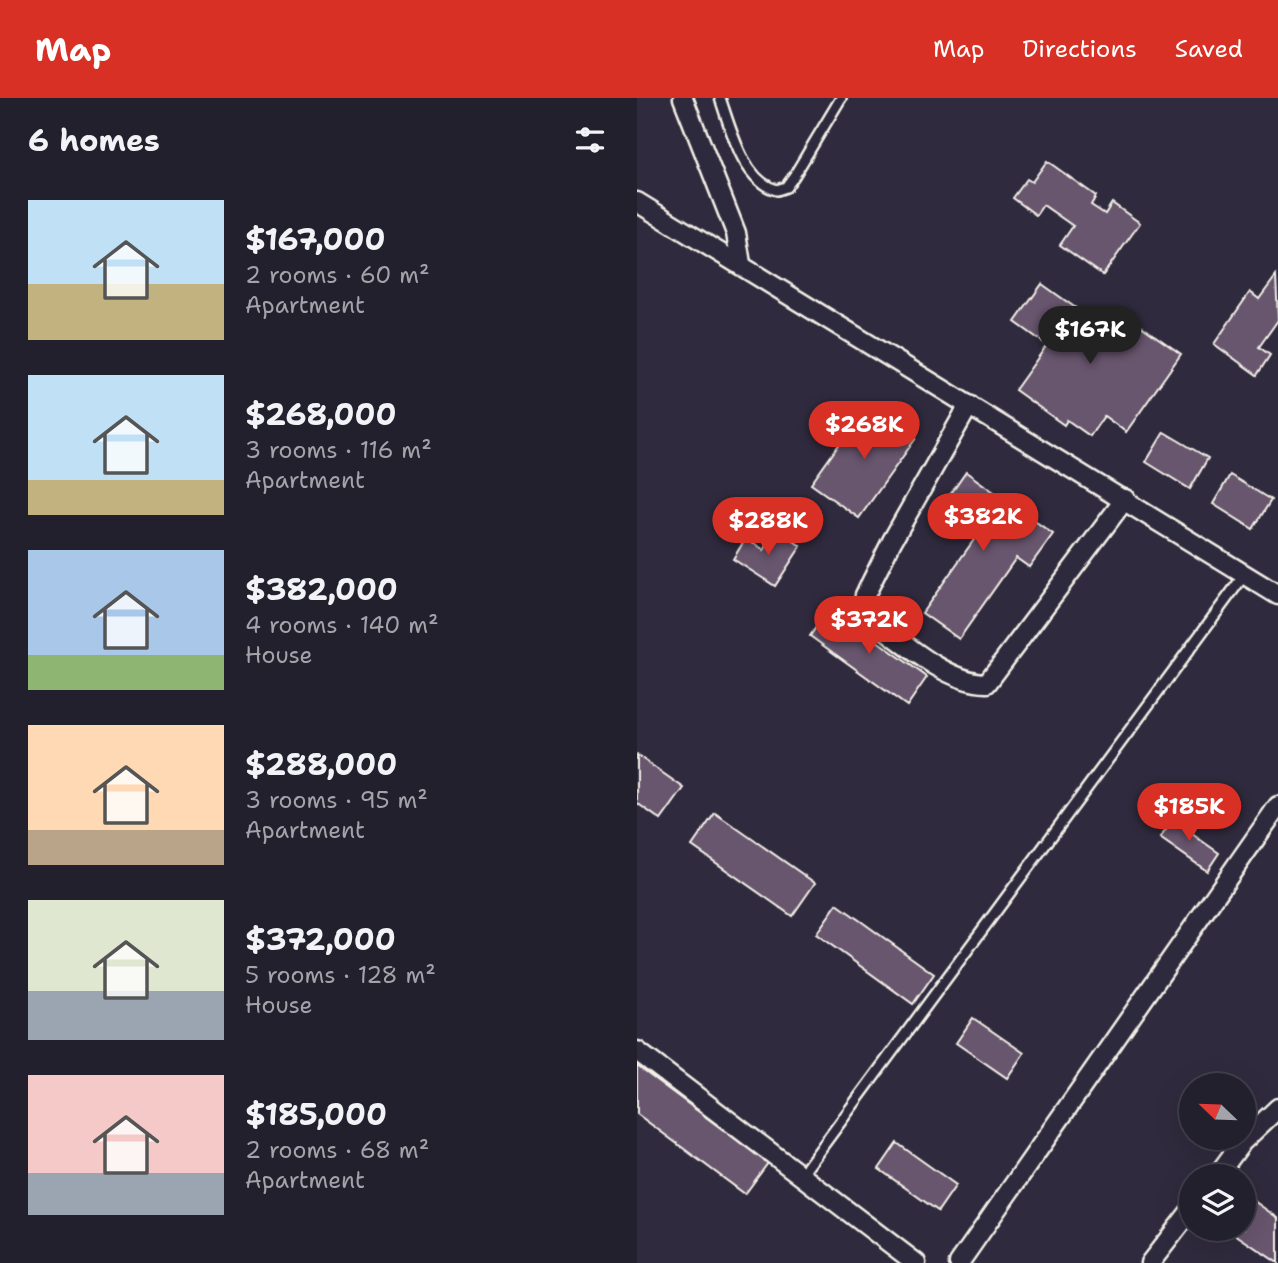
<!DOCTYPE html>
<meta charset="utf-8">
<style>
body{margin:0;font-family:"Shantell Sans",sans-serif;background:#2b2836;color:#f1f3f6;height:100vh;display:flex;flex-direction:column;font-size:26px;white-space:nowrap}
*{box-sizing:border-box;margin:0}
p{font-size:23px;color:#a3a3aa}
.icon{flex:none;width:38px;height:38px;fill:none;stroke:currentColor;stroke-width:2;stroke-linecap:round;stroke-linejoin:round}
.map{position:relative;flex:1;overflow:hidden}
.sheet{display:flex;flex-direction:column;background:#23202e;width:637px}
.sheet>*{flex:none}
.needle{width:46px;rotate:293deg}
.tools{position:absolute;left:542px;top:975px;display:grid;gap:14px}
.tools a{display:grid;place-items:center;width:77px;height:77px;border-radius:50%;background:#23202e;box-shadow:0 7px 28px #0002,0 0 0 2px #403e4a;font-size:35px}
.price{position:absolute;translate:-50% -60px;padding:0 16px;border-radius:24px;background:#d93025;color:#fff;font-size:23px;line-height:46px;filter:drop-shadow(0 2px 4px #0008)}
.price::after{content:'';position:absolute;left:50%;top:42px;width:21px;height:16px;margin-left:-10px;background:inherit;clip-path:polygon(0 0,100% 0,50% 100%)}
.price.selected{background:#222;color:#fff}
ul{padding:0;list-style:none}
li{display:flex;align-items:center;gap:21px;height:175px;padding:0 28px}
li span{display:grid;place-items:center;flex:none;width:196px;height:140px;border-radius:0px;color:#555}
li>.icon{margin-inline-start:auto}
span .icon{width:84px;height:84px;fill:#fffc;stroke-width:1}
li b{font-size:30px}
h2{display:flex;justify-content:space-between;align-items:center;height:84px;padding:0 28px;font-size:30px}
header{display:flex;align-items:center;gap:42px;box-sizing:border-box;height:98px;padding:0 35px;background:#d93025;color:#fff}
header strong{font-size:33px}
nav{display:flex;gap:38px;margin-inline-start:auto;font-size:24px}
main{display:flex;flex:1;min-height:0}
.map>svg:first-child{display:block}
.building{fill:#68556e;stroke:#f4f1e8;stroke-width:2}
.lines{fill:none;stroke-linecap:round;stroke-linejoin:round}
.service-casing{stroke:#f4f1e8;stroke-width:14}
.minor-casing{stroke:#f4f1e8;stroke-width:23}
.service{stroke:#2f2a3d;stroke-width:9}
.minor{stroke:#2f2a3d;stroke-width:18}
</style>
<header>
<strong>Map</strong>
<nav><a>Map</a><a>Directions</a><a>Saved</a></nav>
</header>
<main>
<section class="sheet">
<h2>6 homes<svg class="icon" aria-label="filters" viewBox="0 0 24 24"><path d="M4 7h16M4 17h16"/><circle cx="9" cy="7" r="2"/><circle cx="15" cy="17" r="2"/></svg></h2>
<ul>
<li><span style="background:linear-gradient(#bfe0f5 60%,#c2b280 0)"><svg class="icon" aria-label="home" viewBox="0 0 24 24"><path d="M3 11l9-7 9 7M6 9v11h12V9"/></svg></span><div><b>$167,000</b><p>2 rooms · 60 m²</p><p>Apartment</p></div></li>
<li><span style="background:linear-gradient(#bfe0f5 75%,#c2b280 0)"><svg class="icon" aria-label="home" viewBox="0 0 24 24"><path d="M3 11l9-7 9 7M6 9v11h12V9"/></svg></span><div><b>$268,000</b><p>3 rooms · 116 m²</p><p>Apartment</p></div></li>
<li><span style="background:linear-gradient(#a9c7e8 75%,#8fb573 0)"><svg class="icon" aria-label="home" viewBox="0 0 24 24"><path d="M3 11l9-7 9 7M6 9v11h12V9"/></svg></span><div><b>$382,000</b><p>4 rooms · 140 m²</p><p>House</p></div></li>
<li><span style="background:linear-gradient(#ffd9b3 75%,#b9a48a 0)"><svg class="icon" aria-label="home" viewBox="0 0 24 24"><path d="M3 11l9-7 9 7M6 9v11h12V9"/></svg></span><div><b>$288,000</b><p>3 rooms · 95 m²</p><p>Apartment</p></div></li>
<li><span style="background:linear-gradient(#dfe7d0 65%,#9aa5b1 0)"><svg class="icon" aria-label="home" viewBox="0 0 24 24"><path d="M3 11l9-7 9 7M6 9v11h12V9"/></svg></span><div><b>$372,000</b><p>5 rooms · 128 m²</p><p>House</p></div></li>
<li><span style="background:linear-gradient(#f6c9c9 70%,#9aa5b1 0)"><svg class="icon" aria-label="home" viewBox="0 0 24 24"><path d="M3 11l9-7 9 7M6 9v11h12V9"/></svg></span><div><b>$185,000</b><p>2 rooms · 68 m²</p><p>Apartment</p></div></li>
</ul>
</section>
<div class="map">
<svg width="641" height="1165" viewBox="0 0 641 1165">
<rect width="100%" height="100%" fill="#2f2a3d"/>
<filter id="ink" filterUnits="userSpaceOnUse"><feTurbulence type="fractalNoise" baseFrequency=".0143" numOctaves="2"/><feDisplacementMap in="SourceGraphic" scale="14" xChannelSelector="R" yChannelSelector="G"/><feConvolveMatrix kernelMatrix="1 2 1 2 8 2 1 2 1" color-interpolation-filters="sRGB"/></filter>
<g filter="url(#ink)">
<g class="building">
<path d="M410,63L459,98L454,107L468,116L475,105L503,125L466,177L423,147L436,128L406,107L399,117L376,100L390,81L395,84Z"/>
<path d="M639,178L641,222L622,249L633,257L620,277L577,246L613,194L622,201Z"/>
<path d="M405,186L484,242L497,223L544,256L489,334L467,318L453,338L430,322L427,327L378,292L410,247L378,224Z"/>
<path d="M231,306L279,340L222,420L174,386Z"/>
<path d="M527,334L571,360L553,391L509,364Z"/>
<path d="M329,374L416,436L392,469L379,460L322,541L285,515L341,436L304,410Z"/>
<path d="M593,377L634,402L616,431L576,406Z"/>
<path d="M140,432L164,448L138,488L96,461L109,440L127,452Z"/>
<path d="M193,509L290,579L270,608L173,538Z"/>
<path d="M0,657L47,690L24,722L0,705Z"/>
<path d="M78,715L178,785L155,818L55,748Z"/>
<path d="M540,717L558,730L555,736L582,755L570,773L523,740Z"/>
<path d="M200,806L297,876L276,906L179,836Z"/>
<path d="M336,920L387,955L370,980L319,945Z"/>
<path d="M0,968L131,1065L108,1096L0,1016Z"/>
<path d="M260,1045L319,1087L301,1113L242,1071Z"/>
<path d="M607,1096L641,1120V1165L589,1130H607Z"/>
</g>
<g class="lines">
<defs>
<g id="service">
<path d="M83,0C93,28 106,84 140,92L149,89L157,78L204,0"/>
<path d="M165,1076L608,476"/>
</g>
<g id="minor">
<path d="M46,0L99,135L104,166"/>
<path d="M0,104L641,497"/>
<path d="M332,307L255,443L228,497L226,514C260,539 308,585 350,585L488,401"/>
<path d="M0,953L279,1165"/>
<path d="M580,1078L605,1044L641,1010"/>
<path d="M322,1165L641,708"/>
<path d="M513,1165L555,1111"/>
</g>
</defs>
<use href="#service" class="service-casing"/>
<use href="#minor" class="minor-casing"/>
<use href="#service" class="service"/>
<use href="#minor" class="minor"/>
</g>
</g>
</svg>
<div class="tools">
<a><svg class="needle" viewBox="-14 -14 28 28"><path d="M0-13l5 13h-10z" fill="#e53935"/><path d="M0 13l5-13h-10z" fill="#a3a3aa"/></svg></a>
<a><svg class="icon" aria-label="layers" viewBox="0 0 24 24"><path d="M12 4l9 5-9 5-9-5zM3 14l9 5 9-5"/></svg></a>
</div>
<b class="price selected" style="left:453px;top:268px">$167K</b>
<b class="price" style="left:227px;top:363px">$268K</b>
<b class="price" style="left:346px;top:455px">$382K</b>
<b class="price" style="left:131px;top:459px">$288K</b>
<b class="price" style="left:232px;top:558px">$372K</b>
<b class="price" style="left:552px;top:745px">$185K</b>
</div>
</main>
